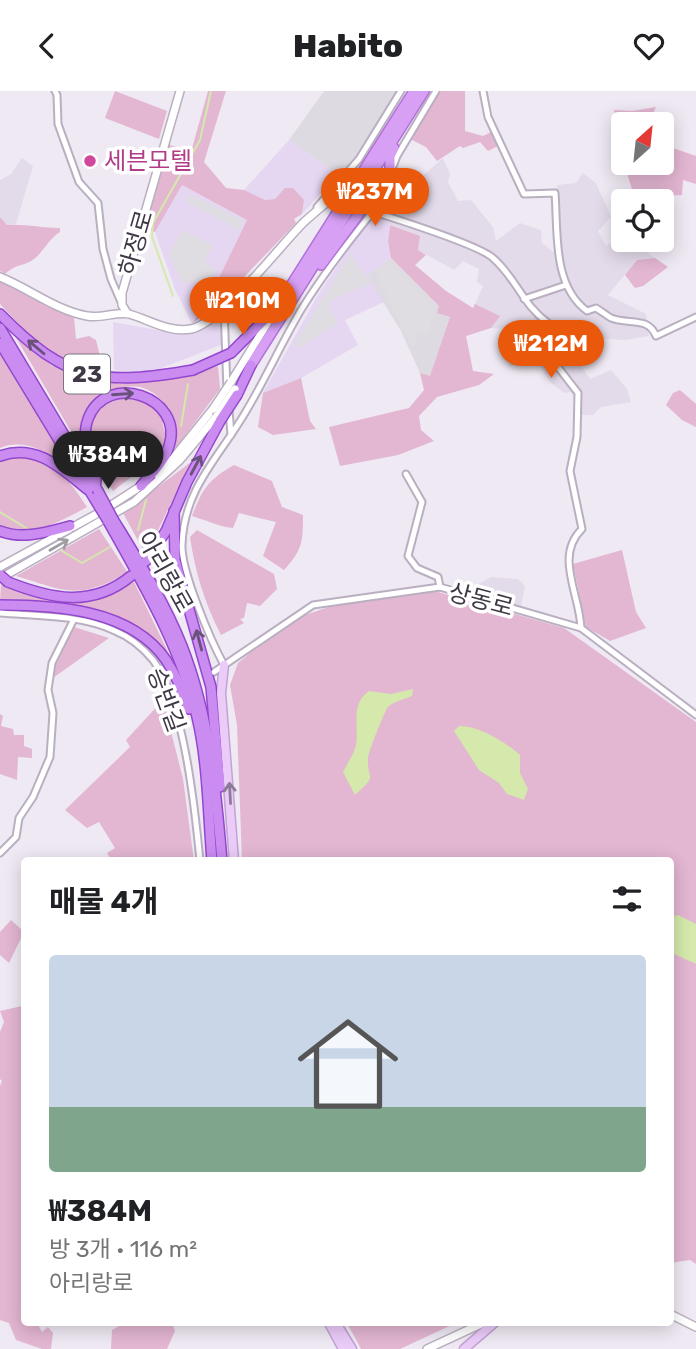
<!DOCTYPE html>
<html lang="ko">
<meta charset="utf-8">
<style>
body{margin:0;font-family:Rubik,"Noto Sans KR",sans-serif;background:#f6f6f6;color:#202124;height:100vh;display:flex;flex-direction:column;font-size:26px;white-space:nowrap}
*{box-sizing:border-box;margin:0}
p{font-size:23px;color:#757577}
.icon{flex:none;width:38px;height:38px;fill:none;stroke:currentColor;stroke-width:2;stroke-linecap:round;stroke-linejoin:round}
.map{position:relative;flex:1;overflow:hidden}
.side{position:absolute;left:21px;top:766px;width:653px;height:469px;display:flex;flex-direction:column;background:#fff;border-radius:7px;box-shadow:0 4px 18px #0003}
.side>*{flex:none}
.needle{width:46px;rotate:27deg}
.tools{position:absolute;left:611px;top:21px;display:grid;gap:14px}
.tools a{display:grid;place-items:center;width:63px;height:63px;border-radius:7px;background:#fff;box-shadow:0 4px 18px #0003;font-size:35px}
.price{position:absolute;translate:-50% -60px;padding:0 16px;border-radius:24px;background:#ea580c;color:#fff;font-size:23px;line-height:46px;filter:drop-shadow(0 2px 4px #0008)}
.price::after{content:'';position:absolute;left:50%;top:42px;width:21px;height:16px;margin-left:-10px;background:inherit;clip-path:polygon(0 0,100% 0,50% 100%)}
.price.on{background:#222;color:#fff}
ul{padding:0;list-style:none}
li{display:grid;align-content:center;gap:14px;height:371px;padding:0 28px}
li+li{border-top:2px solid #e0e0e0}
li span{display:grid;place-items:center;height:217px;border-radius:7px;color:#555}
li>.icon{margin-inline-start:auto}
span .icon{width:126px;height:126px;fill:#fffc;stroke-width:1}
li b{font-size:30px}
h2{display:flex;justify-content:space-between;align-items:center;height:84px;padding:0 28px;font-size:30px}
header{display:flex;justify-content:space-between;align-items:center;height:91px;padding:0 28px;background:#fff;font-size:32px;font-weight:800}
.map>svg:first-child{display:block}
.residential{fill:#e4dbea}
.commercial{fill:#e5d6f2}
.industrial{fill:#dedae2}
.green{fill:#e3b6d1}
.parking{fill:#dfdde1}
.water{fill:#d4e9ab}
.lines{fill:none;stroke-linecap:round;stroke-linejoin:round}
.stream{stroke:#d4e9ab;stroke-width:2}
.minor-casing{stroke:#b9afc0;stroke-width:9}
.tertiary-casing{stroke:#b9afc0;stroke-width:10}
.secondary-casing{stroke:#c3a2d4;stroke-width:11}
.primary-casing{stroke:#b271d8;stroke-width:12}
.trunk-casing{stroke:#9347ce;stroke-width:12}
.minor{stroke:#fff;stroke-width:5}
.tertiary{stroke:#fff;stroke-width:7}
.secondary{stroke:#ebccf9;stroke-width:8}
.primary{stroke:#d7a0f4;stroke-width:9}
.trunk{stroke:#cb8cf2;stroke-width:9}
.tertiary-bridge-casing{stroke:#b9afc0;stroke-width:10;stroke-linecap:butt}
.trunk-bridge-casing{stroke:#9347ce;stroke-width:12;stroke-linecap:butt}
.tertiary-bridge{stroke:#fff;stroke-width:7}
.trunk-bridge{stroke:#cb8cf2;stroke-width:9}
.oneway{stroke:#69517a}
.oneway2{stroke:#9f9ca2}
.oneway3{stroke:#8c7b97}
.hotel-dot{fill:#d1479c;stroke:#fff;stroke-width:2.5}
.labels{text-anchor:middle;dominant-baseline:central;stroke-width:7;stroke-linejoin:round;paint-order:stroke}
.shield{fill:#fff;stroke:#79747e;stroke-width:2}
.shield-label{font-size:23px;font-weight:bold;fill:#3f3846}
.hotel-label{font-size:24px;fill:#b23c85;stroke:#fff;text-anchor:start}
.street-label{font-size:24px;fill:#3f3846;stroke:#fff}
</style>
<header><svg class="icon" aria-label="back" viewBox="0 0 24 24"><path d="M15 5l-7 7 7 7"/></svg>Habito<svg class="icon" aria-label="heart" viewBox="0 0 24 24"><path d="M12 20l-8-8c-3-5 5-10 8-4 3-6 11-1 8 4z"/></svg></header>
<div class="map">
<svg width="696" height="1258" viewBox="0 0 696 1258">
<rect width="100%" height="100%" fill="#efe9f3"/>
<g class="residential">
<path d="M22,67L33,75L16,133L7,134L0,126V89L11,83Z"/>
<path d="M443,67L450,83L448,91L458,110L471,109L493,136L496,150L520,132L541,139L542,152L555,162L557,94L576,92L583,82L596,92L611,126L598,140L606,155L618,146H623L655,167L637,169L608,204L646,223L649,245L625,249L591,247L572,261L590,288L611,279L627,298L631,311L601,316L593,324H582L571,301L564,302L550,291L540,273L509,275L505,238L491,237L499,225L475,213L483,195L477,191L479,178L463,170L454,179L418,159L420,145L390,134V129L385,121L402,108L406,95L418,89Z"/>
<path d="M491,486L518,488L525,495L521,515L472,500L475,495Z"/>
</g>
<g class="commercial">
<path d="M289,49L338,84L302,123L304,109L285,97L275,108L265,109L244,99Z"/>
<path d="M182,94L247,129L215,195L192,233L175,198L155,141Z"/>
<path d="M372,123L390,129L388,150L391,167L367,185L384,211L345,229L358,254L301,287L263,302L318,204Z"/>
<path d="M218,226L223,253L159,278L132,281L114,279L113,231L184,244Z"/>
</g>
<g class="industrial">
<path d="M324,0H396L357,64L338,84L289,49Z"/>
<path d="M391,167L450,226L430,286L420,282L401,240L367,185Z"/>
</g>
<g class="green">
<path d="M115,0L167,20L159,48L105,27Z"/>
<path d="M208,0H226L204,71L226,97L244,99L265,109L275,108L285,97H293L304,109L302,123L294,128L296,132L215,216L192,233L215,195L247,129L182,94L155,141L145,138L167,53L191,61Z"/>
<path d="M438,0H465V40L483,45L493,40L500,54L488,60L480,51L463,57L460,55L437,70L426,56L410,48Z"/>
<path d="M656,16L648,33H623L622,53L614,19L632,20Z"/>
<path d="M667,55L696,65V93L683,89L682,104L666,105L665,98L634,105L627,82L649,78V73L662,72Z"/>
<path d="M0,126L7,134C26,133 41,137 60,137V141C47,149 42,164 31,170C20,176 18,172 5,183L0,180Z"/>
<path d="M390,134L420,145L418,159L426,164L415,174L446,200L473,217L475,213L500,225L491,237L466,245L473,280L494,283L479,294L437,306L419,325L421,339L434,350L398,364L340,375L329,336L409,317L424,299L420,282L430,285L450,226L437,222L439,215L391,167L388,150Z"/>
<path d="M655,167L668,176L643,195L635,197L625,184L637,169Z"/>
<path d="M0,190L74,227L76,248L89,245L96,249L103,278L97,279L60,266L29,244L0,213Z"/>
<path d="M15,245L52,275L119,293L182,286L218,275L220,298L175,358C173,332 170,304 140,296C131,294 116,298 107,299L84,323L82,359Z"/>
<path d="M0,262L73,379C51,364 27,346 0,357Z"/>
<path d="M301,287L310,330L316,338L273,344L258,336L263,302Z"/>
<path d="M680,299L696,313V336L682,329L666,314L673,302Z"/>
<path d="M126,304L147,311L161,324L166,347L160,364L113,400C92,367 72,316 126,304Z"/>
<path d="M18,364C57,374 66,384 87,416C58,432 33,446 0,435V371Z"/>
<path d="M191,371L146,464L123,422Z"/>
<path d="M234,374L272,390L282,416L303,424C303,452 302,459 284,479L263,465L276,431L239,422L233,437C223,437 203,428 192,425C203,397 208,389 234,374Z"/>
<path d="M99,438L128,482C76,509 69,501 16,485Z"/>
<path d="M197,439L274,483L277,498L260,515L247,512L244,527L240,528L244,532L221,544C205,513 195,481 190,446Z"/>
<path d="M622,459L636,521L646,537L610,550L586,536L573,473Z"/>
<path d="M134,491L172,569L126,530L89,519L0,511L1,493C52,515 85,518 134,491Z"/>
<path d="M431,499L564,537L696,631V1173L690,1169L670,1172V770H242L237,634L230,594L238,572L288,530L346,510Z"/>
<path d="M74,536L109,547L53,587L56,574Z"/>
<path d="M163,609L183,688L194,770H112L107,762L115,757L99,731L87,737L65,719L130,656L126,649Z"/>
<path d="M0,623L3,625L1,635L13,638L14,644H24V655L32,658V667L18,666L17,689L0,683Z"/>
<path d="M11,829L24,841L9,872L0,864V841Z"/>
<path d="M24,912V1232H37L42,1241L48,1236L53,1242L51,1258H42L16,1249L9,1232L0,1229V995L2,990L0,988V941L4,931L0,920L22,915Z"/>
<path d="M124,1232H172L175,1240L167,1258H111L112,1239Z"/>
<path d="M347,1232H456L400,1258H361Z"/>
</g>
<g class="parking">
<path d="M190,103L244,130L239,139L186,111Z"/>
<path d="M182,139L213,154L205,170L216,180L203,202L197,190L183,193L169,163Z"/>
<path d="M350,163L371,192L332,209L328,215L338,232L299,257L295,252Z"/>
<path d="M392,170L437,214L427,243L419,240L413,259L375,180Z"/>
</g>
<g class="water">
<path d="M413,598L412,605C405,608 394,610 388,616C385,619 368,662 368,667C367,691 379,682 355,704L343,681C347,673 354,663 356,654C359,635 350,613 369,600L391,603Z"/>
<path d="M459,635C480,635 505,651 520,664V682L528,698L524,709L507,703L499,692L479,679L454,640Z"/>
<path d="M678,824L696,833V873L670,861V827Z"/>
</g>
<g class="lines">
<g class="stream">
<path d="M173,205L152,146L153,132L200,49L211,0"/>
<path d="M181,335L188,293"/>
<path d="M0,421L31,440"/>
<path d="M138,439L146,409"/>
<path d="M62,460L82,472L110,456"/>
</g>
<defs>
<g id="minor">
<path d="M55,0L57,4L58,33L79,91L98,112L103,158L111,188L121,211"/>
<path d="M483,0L488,26L524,103L555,102C558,140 552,194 587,220L596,217C601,220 606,224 611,227C629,234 648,225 656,245L696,226"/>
<path d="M392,78L397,65L436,0"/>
<path d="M317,116L359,68L401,0"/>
<path d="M371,120C393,127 479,154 493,167C517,188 522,213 548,232L551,267L578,302L577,346L570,380L582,438C554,465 580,504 581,537"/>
<path d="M524,208L566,194"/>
<path d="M224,216L227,299"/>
<path d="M229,319L231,344"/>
<path d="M406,383L422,411L408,465L417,477L438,486L440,496"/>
<path d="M0,522C37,525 82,524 115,540C130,546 143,557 153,569C184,610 195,718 200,770"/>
<path d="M224,574C211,550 181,480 182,454C184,397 218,368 245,322C265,289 281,253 301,219C327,177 358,138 390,100"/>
<path d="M214,581L313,514L440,496L581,537L696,624"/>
<path d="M0,762L16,746L19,727L33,706L50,666L53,622L48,599L52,572L73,530"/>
</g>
<g id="tertiary">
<path d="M0,186C30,198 55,219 87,225C101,228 117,220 129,223C150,229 169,242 191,238C221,232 280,155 303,132C320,116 339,103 355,86L359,88"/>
<path d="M127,222L122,214V202L180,0"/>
<path d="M231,291L272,225"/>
<path d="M156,383L170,371L213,318"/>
<path d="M0,476L104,419L144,393"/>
<path d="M1,487L134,411L179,370L216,326"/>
<path d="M670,1223L696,1236"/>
<path d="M427,1258L483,1232"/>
</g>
<g id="secondary">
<path d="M224,574L221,602L234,770"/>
<path d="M329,1232L343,1258"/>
<path d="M336,1232L352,1258"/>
<path d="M464,1258L494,1232"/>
</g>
<g id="primary">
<path d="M390,85V65L394,57"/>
<path d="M321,174L358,124L375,92L379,88L388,90L390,101"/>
<path d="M278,215L414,0"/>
<path d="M251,274L424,0"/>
</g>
<g id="trunk">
<path d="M0,223C66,291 103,295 193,279"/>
<path d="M0,237L96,397"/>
<path d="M0,252L94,407"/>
<path d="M231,262L278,215"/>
<path d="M237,304L251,274"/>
<path d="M0,365C36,352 61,377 87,398"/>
<path d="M95,396C101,376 78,355 88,328C106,279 185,306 169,355C164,371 151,383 141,395"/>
<path d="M174,420L175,469L211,596L220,696"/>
<path d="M113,428C138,469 164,510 182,555C209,624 216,697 222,770"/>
<path d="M108,430C143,493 181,556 197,626C208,672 208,723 212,770"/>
<path d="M0,440C23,449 47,441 70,435"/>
<path d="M146,470L166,440L187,391L220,330"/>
<path d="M8,491C51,508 92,517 131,485"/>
<path d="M0,514C55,514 131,518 166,569C176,584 183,601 189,618"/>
</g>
</defs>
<use href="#minor" class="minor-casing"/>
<use href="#tertiary" class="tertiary-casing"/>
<use href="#secondary" class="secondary-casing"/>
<use href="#primary" class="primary-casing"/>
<use href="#trunk" class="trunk-casing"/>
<use href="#minor" class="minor"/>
<use href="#tertiary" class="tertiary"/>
<use href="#secondary" class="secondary"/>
<use href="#primary" class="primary"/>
<use href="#trunk" class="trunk"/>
<defs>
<g id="tertiary-bridge">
<path d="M213,318L231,291"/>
<path d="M216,326L235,298"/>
</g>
<g id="trunk-bridge">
<path d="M193,279L231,262"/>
<path d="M220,330L237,304"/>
<path d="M97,398L113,428"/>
<path d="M94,407L108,430"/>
<path d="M0,484L8,491"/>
</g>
</defs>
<use href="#tertiary-bridge" class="tertiary-bridge-casing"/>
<use href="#trunk-bridge" class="trunk-bridge-casing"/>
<use href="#tertiary-bridge" class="tertiary-bridge"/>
<use href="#trunk-bridge" class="trunk-bridge"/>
</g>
<defs><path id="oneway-shaft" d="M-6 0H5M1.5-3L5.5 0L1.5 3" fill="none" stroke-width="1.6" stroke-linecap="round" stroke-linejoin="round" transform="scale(1.75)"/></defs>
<g class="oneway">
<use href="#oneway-shaft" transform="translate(36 256) rotate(-140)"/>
<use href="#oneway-shaft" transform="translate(123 303) rotate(-4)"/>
<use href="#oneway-shaft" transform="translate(196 374) rotate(-62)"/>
<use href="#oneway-shaft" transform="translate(199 549) rotate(-105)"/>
</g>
<use class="oneway2" href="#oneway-shaft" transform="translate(59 454) rotate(-30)"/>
<use class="oneway3" href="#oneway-shaft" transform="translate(230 702) rotate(-93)"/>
<circle class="hotel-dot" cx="90" cy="70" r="7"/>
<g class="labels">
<rect class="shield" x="64" y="263.5" width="46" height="39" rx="5"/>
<g class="shield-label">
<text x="87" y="283">23</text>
</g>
<g class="hotel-label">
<text x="104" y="70">세븐모텔</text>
</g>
<g class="street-label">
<text transform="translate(136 152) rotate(-74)">하정로</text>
<text transform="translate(165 481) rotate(61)">아리랑로</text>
<text transform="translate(481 509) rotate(15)">상동로</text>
<text transform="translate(166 609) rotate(70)">승반길</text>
</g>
</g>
</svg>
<div class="tools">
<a><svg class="needle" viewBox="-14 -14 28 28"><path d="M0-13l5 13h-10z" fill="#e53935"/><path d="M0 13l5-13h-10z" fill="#757577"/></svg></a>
<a><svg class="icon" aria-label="locate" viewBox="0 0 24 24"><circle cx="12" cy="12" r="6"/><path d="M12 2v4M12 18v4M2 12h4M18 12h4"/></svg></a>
</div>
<b class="price" style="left:375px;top:137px">₩237M</b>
<b class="price" style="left:243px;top:246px">₩210M</b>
<b class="price" style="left:551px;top:289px">₩212M</b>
<b class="price on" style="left:108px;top:400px">₩384M</b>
<section class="side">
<h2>매물 4개<svg class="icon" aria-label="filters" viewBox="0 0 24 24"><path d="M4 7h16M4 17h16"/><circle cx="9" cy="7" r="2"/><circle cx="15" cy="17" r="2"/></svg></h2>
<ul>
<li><span style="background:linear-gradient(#c9d6e8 70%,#7fa58c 0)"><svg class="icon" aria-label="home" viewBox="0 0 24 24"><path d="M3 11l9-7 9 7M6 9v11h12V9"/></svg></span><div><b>₩384M</b><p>방 3개 · 116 m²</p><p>아리랑로</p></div></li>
</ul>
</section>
</div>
